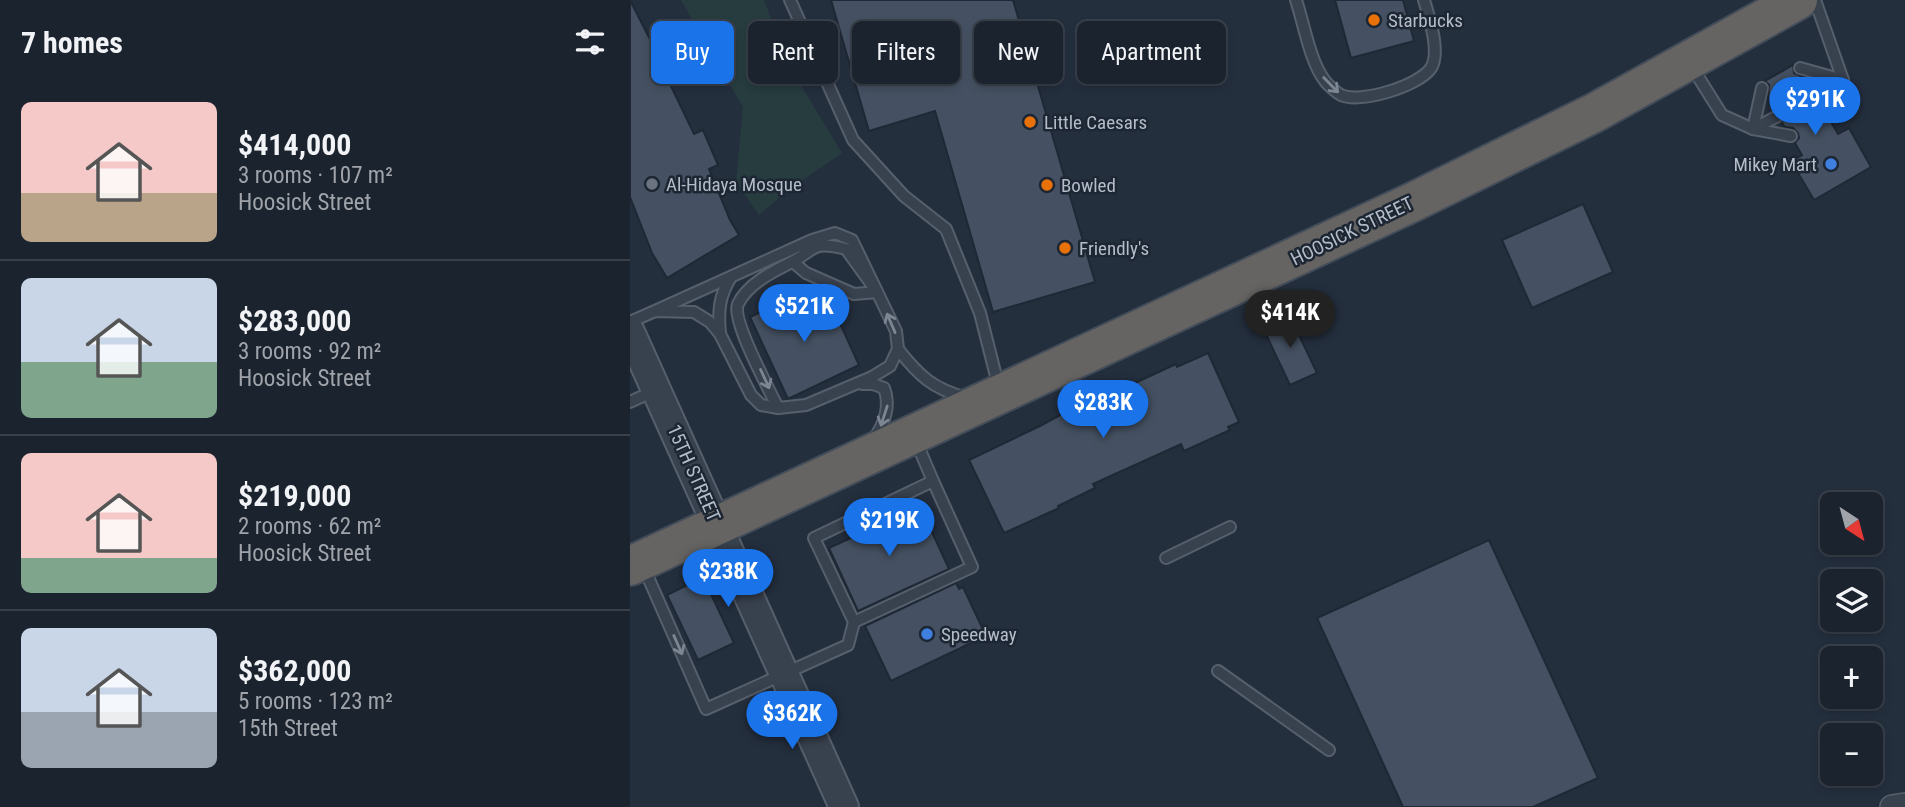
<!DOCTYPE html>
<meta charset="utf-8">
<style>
body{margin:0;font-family:"Roboto Condensed",sans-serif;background:#282f3a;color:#f1f3f6;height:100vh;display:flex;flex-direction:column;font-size:26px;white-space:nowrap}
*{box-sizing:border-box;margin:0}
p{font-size:23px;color:#a0a4aa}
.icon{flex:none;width:38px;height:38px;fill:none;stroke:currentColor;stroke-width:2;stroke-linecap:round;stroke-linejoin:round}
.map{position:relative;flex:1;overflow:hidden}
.panel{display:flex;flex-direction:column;background:#1b232e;width:630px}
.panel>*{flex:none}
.guide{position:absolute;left:21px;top:21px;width:665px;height:63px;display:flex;gap:14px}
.needle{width:46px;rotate:144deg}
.tools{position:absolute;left:1190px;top:492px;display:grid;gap:14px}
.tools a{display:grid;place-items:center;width:63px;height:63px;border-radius:10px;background:#1b232e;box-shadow:0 4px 10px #0003,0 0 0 2px #39404a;font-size:35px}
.price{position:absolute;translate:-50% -60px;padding:0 16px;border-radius:24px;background:#1a73e8;color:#fff;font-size:23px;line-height:46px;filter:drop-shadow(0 2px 4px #0008)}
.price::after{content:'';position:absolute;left:50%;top:42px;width:21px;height:16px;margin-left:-10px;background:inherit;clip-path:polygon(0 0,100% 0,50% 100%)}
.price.on{background:#222;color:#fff}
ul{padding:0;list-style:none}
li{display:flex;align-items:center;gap:21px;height:175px;padding:0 21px}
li+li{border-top:2px solid #39404a}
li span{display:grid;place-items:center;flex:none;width:196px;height:140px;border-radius:10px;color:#555}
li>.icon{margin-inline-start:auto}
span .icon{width:84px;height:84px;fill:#fffc;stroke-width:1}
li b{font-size:30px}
h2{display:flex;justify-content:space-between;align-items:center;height:84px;padding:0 21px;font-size:30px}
.chip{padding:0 24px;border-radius:10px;background:#1b232e;box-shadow:0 4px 10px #0003,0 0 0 2px #39404a;font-size:24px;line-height:63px}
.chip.on{background:#1a73e8;color:#fff}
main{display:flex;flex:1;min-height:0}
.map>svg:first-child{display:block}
.green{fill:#263c3f}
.building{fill:#455162;stroke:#1f2835;stroke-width:2}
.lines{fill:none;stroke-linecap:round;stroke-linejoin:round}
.service-casing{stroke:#565f6c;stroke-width:14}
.minor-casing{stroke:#565f6c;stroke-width:26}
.tertiary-casing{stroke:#565f6c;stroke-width:32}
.trunk-casing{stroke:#434c59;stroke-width:42}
.service{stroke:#38414e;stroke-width:10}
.minor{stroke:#38414e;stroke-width:23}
.tertiary{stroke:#38414e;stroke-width:28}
.trunk{stroke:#656462;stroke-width:38}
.oneway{stroke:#7c8592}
.food-dot{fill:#e8710a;stroke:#1d2633;stroke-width:2.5}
.shop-dot{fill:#3f7fe0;stroke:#1d2633;stroke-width:2.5}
.worship-dot{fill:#6b7280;stroke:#1d2633;stroke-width:2.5}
.labels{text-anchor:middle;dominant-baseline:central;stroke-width:5;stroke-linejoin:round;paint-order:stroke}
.poi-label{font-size:19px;fill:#b4bcc9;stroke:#1d2633;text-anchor:start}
.street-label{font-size:19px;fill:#b4bcc9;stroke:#1d2633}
</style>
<main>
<section class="panel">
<h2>7 homes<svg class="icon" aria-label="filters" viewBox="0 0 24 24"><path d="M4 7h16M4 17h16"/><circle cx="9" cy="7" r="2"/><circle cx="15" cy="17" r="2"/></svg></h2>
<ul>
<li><span style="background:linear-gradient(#f6c9c9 65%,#b9a48a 0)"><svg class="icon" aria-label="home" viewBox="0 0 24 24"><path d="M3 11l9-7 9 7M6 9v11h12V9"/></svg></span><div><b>$414,000</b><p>3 rooms · 107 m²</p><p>Hoosick Street</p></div></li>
<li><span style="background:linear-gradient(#c9d6e8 60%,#7fa58c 0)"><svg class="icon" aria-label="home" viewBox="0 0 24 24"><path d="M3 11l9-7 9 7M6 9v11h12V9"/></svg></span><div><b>$283,000</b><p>3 rooms · 92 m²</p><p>Hoosick Street</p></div></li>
<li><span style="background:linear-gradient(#f6c9c9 75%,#7fa58c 0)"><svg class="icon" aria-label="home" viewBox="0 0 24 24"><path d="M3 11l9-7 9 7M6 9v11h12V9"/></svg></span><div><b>$219,000</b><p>2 rooms · 62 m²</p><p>Hoosick Street</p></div></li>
<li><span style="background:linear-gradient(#c9d6e8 60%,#9aa5b1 0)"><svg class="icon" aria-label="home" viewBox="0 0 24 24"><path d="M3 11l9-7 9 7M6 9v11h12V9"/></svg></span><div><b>$362,000</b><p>5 rooms · 123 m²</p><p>15th Street</p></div></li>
</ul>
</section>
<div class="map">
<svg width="1275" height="807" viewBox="0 0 1275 807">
<rect width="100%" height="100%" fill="#242f3e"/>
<path class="green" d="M51,0H134L158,64L212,153L158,190L129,215L106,182L113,107Z"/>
<g class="building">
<path d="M0,0L40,79L38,80L64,134L73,130L88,165L79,169L100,220L109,235L37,278L22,253L0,197Z"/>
<path d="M201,0H383L465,282L363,312L305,111L239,131Z"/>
<path d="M705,0H773L784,41L721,58Z"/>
<path d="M1163,65L1164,73L1176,78L1182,88L1178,94L1180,99L1185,103L1190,102L1192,106L1189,115L1191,120L1201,122L1208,134L1219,128L1241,167L1184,200L1161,161L1172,155L1165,143L1169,138L1168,133L1163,128L1155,127L1152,123L1155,113L1152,109H1144L1138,99L1139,85L1135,81Z"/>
<path d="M953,204L983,272L902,308L872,240Z"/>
<path d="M174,292L185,316L203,308L229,365L158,399L120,317Z"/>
<path d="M660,316L687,373L660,385L633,328Z"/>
<path d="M578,353L609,422L598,427L600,430L554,451L551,444L463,484L465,488L428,506L429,508L374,533L339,460L410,426L463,397L462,396L492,382L494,388L546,364L547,367Z"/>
<path d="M290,506L319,569L228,611L199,548Z"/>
<path d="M859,540L968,778L903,807H773L687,618Z"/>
<path d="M73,577L104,643L68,660L37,595Z"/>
<path d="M326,583L329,589L333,587L356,636L261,681L235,626Z"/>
</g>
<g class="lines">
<defs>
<g id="service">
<path d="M160,0L223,140L274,196L316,229L350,313L369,388"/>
<path d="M666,0C674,24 680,62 695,81C698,85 707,93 711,95C730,104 789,86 801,68C811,52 799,17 794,0"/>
<path d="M1185,0L1213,80L1197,115"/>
<path d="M1062,67L1092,115L1123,129L1161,136"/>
<path d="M1170,68L1213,80"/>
<path d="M1186,95L1213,80"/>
<path d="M1123,129L1132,88"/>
<path d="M1123,129L1148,116"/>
<path d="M0,322L25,311L182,240L205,233L222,240L266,331L268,349L260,366L242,377L176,405L148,408L131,405L121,395L90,334L80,322L64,312L25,311"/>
<path d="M90,334C88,311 89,296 101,277"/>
<path d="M268,349C289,376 303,389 337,398"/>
<path d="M232,384H243L254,388C261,406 254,425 243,440"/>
<path d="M0,402L26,390"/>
<path d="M148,408C139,389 101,320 108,304C117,285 140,273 158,264C187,250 179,240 216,249L247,292L224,294L176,273L163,262"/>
<path d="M285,439L303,481"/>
<path d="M303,481L342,567L224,622L184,538Z"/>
<path d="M536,558L600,527"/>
<path d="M14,568L76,709L218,645L224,622"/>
<path d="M588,671L699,750"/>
</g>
<path id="minor" d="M1262,807L1275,805"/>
<path id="tertiary" d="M0,332L214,807"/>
<path id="trunk" d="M0,566L783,202L964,113L1168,0"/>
</defs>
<use href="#service" class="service-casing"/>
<use href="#minor" class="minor-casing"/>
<use href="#tertiary" class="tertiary-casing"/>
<use href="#trunk" class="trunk-casing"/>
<use href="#service" class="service"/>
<use href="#minor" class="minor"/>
<use href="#tertiary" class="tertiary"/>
<use href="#trunk" class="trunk"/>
</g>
<defs><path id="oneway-shaft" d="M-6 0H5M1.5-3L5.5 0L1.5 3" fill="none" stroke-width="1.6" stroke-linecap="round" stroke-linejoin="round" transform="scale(1.75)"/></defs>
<g class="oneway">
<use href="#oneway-shaft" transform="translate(701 85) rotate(46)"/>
<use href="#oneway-shaft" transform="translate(261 323) rotate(-113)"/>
<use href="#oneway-shaft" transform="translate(135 379) rotate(65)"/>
<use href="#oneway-shaft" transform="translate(254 416) rotate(108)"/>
<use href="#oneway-shaft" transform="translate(48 645) rotate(66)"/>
</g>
<g class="food-dot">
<circle cx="744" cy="20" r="7"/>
<circle cx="400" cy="122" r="7"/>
<circle cx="417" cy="185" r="7"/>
<circle cx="435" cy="248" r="7"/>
</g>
<g class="shop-dot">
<circle cx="1201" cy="164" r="7"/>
<circle cx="297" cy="634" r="7"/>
</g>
<circle class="worship-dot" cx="22" cy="184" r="7"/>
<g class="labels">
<g class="poi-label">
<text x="758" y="20">Starbucks</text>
<text x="414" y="122">Little Caesars</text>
<text x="1187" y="164" text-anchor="end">Mikey Mart</text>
<text x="36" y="184">Al-Hidaya Mosque</text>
<text x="431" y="185">Bowled</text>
<text x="449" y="248">Friendly's</text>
<text x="311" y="634">Speedway</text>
</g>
<g class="street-label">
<text transform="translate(722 231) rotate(-26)">HOOSICK STREET</text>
<text transform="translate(64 473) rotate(66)">15TH STREET</text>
</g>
</g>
</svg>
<div class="tools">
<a><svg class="needle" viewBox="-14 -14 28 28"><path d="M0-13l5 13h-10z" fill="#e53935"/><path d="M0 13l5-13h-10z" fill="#a0a4aa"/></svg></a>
<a><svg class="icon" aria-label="layers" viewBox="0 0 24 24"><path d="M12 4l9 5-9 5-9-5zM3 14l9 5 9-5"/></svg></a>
<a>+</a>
<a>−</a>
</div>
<b class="price" style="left:1185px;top:137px">$291K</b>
<b class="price" style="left:174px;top:344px">$521K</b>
<b class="price on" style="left:660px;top:350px">$414K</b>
<b class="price" style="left:473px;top:440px">$283K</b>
<b class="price" style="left:259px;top:558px">$219K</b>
<b class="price" style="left:98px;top:609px">$238K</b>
<b class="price" style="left:162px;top:751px">$362K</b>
<div class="guide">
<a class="chip on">Buy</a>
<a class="chip">Rent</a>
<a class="chip">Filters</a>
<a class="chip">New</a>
<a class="chip">Apartment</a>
</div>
</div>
</main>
